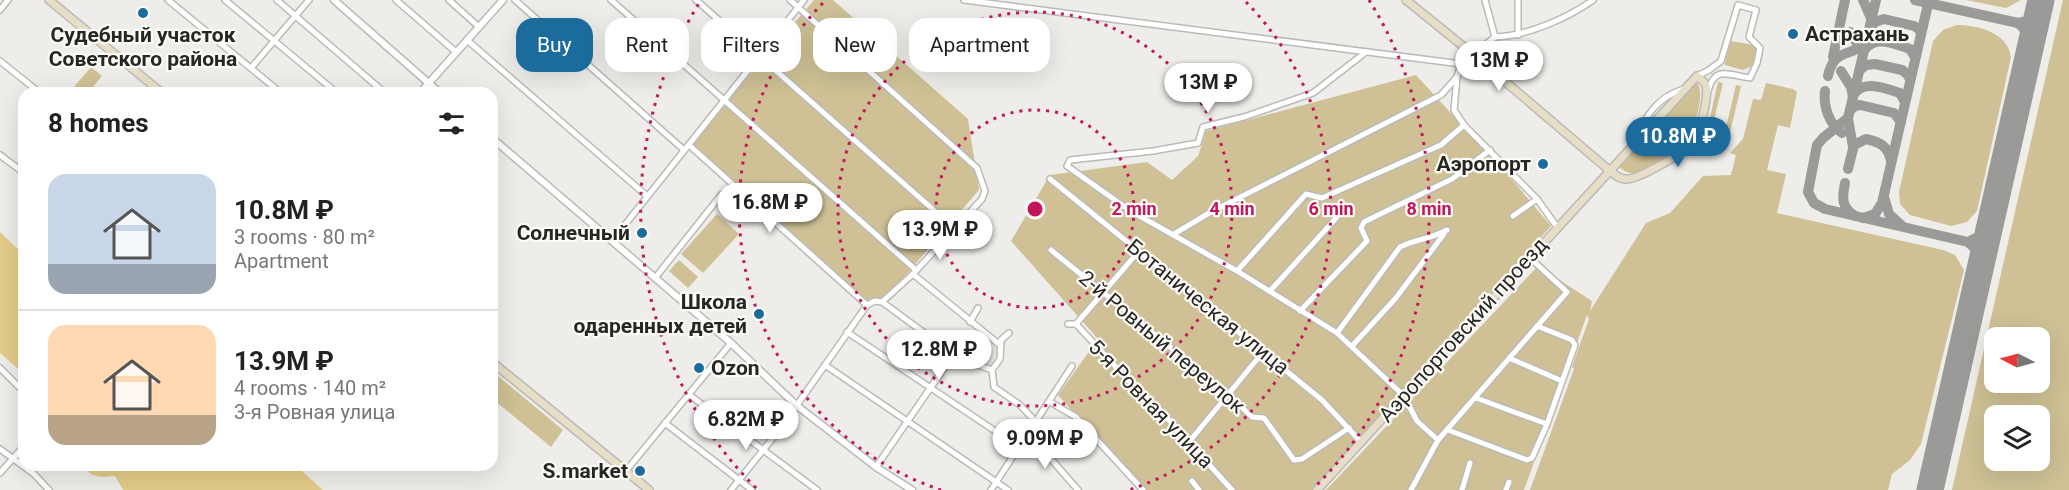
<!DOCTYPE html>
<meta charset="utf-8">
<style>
body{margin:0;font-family:Roboto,sans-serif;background:#f6f6f6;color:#222;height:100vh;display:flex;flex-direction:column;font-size:22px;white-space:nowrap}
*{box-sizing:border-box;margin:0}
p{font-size:20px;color:#767676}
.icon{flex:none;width:33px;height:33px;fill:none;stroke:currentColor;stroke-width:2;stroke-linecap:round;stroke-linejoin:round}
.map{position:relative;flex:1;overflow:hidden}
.side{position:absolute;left:18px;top:87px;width:480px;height:384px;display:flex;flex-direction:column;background:#fff;border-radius:18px;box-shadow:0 6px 24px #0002}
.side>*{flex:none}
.banner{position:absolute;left:516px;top:18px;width:570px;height:54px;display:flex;gap:12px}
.needle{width:39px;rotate:276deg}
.buttons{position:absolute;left:1984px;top:327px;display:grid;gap:12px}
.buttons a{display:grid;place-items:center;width:66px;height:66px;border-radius:12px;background:#fff;box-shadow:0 6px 24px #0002;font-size:30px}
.price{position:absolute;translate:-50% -51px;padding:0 14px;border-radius:21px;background:#fff;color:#222;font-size:20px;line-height:39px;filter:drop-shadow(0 2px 3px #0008)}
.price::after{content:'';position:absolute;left:50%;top:36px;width:18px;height:14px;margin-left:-9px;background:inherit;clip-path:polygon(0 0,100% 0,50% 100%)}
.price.current{background:#1b6b9c;color:#fff}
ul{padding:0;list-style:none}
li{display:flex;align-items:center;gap:18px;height:150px;padding:0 30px}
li+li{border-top:2px solid #e0e0e0}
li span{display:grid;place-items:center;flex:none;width:168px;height:120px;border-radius:18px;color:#555}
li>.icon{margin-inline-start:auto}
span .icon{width:72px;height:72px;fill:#fffc;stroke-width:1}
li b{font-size:26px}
h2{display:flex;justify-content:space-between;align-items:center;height:72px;padding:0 30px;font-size:26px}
.tag{padding:0 21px;border-radius:18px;background:#fff;box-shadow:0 6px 24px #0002;font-size:21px;line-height:54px}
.tag.current{background:#1b6b9c;color:#fff}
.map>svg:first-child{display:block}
.green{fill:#cfc195;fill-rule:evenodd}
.water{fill:#e2cc88}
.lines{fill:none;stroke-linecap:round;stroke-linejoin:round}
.taxiway{stroke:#9a9a98;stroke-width:10}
.runway{stroke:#9a9a98;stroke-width:27}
.minor-casing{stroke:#bbbab7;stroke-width:8}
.tertiary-casing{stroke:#bbbab7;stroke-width:9}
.secondary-casing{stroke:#bbbab7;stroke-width:10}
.minor{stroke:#fff;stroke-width:5}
.tertiary{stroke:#fff;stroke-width:6}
.secondary{stroke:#e6dec6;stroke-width:7}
.ring{fill:none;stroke:#c2185b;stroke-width:3;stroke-dasharray:3 6}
.poi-dot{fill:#1b6b9c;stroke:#fcfbf7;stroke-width:2}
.labels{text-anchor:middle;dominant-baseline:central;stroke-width:4.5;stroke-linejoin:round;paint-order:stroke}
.poi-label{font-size:21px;font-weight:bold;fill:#272625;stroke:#fcfbf7;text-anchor:end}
.street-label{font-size:21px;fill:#272625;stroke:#fcfbf7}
.centre{fill:#c2185b;stroke:#fcfbf7;stroke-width:3}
.ring-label{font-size:18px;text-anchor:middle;font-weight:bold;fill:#c2185b;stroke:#fcfbf7;stroke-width:4.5;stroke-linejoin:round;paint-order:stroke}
</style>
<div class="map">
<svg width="2069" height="490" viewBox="0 0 2069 490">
<rect width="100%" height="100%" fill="#eeedea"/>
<g class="green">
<path d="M814,0H833L968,119L979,190L886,298L865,301L778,220L689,145Z"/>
<path d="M1966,0H2021L2006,8Z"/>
<path d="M2063,0H2069V490H1952ZM1995,338H2040V382H1995ZM1995,416H2040V460H1995Z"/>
<path d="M1957,25C1978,25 2008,33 2011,57L1977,211L1967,222L1951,226L1910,215L1900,204L1899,192L1933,41L1943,30Z"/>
<path d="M1730,41L1755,45L1757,49L1752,66L1743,70L1725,65L1726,52Z"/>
<path d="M91,67L102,76L88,93H81L74,87Z"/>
<path d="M1416,75L1514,182L1551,226L1314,490H1142L1058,395L1098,339L1011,241L1050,175L1147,162L1172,180L1198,156L1206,131Z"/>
<path d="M1718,82L1723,83L1710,136L1706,135Z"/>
<path d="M1692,83H1697C1706,92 1694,130 1687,141C1683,146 1641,172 1635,173C1627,174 1623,170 1618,166Z"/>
<path d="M1766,83L1793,89L1797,92L1790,128L1778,125L1767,170L1786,174L1777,213L1943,250L1955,255L1964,270L1921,444L1910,460L1892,474L1888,490H1530L1574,369L1572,367L1589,319L1587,315L1524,490H1326L1538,266L1592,301L1590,311L1646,223L1670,213L1703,176L1731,175L1736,155L1730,153L1743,139L1753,99L1761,100Z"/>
<path d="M1736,85L1741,86L1729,137L1724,136Z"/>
<path d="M717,214L739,234L703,273L681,254Z"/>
<path d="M679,260L698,277L688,288L669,271Z"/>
<path d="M492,371L563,430L551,447L494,400L496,391L492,388Z"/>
</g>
<g class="water">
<path d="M0,232L24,255V374L0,353Z"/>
<path d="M83,465H295L323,490H123L115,476C100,477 91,479 83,465Z"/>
</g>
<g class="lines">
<g class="taxiway">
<path d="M1863,0L1871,18"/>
<path d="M1876,0L1848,118L1823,138L1817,145L1808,192L1814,203L1825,209L1968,242L1978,251L1980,268"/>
<path d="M1915,0L2018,23C2028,31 2031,39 2030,52"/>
<path d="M2018,23L2028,21L2039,10"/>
<path d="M1870,28L1875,22L1884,19L1914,26L1919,29L1921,34"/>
<path d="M1850,32L1862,51"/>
<path d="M1865,49C1876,35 1896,44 1910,49L1915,57"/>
<path d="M1834,59L1833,57L1845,0"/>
<path d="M1860,70L1866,65L1875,64L1902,70L1907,74L1910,79"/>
<path d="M1841,71L1851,87L1853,97"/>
<path d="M1828,76C1834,46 1853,59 1867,40"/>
<path d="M1825,91C1823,106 1829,124 1842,133"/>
<path d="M1854,94C1864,79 1886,89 1900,93L1905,102"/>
<path d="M1850,110L1855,106L1860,105L1894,113L1901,122"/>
<path d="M1848,118L1853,147"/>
<path d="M1848,169L1854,145L1866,139C1880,142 1888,146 1891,161"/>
<path d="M1845,183C1842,198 1841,207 1855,216"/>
<path d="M1884,197L1889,214L1902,226"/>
<path d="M1863,218L1875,214L1882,203L1929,0"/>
<path d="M1968,242L1984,234L1991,220"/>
</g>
<path class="runway" d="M1930,490L2041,0"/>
<defs>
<g id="minor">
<path d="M168,0L281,93"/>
<path d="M225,0L337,93"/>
<path d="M277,0L385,93"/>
<path d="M396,0L456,52"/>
<path d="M449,0L479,27"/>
<path d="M515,0L684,150"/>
<path d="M611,0L916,270"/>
<path d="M696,0L954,228"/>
<path d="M790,0L977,168L985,191L982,199L913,274L882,302L875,301L867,305"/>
<path d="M964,0L1461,64L1495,37L1485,0"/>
<path d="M1518,0V35"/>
<path d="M0,10L8,0"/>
<path d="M1495,37C1527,36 1568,18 1593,0"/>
<path d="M467,40L647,196"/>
<path d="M1366,52L1313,93L1244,117L1203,127L1198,143L1153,151L1070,160L1067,166L1129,210L1237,271L1337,333L1404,396L1417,421L1438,440L1567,292L1529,257"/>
<path d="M0,61L40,93"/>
<path d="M1461,64L1457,77L1454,110L1464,125L1537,199L1557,227"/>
<path d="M251,68L309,0"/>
<path d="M1697,76L1709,70L1721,61L1738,5L1756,10L1749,37L1760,48L1757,63L1750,78C1728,75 1715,65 1708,91"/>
<path d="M1635,142C1645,116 1657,97 1684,89"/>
<path d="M689,145L867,305"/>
<path d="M0,155L24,173"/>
<path d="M1050,179L1322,400L1361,442"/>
<path d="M1513,216L1537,199"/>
<path d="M1174,234L1211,212L1441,95L1457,77"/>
<path d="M612,241L804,0"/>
<path d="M1051,250L1229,395L1252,417L1264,418L1294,460L1302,459L1349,428"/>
<path d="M1237,271L1306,194L1322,198L1441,145L1464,125"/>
<path d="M913,274L1000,345"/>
<path d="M655,278L721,195"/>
<path d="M1270,291L1337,217"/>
<path d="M882,302C915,325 953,358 992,370L994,387L1020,405L1036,422"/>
<path d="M1300,311L1367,241L1361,228L1364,222L1452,179L1490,150"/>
<path d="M970,322L978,308"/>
<path d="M1068,324H1076L1143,396L1160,410L1232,490"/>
<path d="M1076,324L1139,251"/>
<path d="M847,332L1019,447"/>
<path d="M1337,333L1400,247C1416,239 1431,239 1447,230"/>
<path d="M1352,346L1395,299L1444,234"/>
<path d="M1509,358L1562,381"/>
<path d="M825,365L1008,490"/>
<path d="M0,368L24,392"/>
<path d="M992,370L1000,359L1001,340L1009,333"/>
<path d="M688,394L817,490"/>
<path d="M1476,398L1547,424"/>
<path d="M1050,402L1076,417L1143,490"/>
<path d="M665,423L752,490"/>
<path d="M1448,430L1527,460L1532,458L1547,424L1575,345L1572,340L1537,326"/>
<path d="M1029,434L1078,490"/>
<path d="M1189,442L1263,352"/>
<path d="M0,449L34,474L49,490"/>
<path d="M876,467L955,352"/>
<path d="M625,472L731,343"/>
<path d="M0,473L24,446"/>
<path d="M1192,481L1199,490"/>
<path d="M731,490L781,428L867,305"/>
<path d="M991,490L1072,366"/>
<path d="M1411,490L1438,440"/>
<path d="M1462,490L1470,463"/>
<path d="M1506,490L1509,482"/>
</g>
<g id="tertiary">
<path d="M334,0L440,93"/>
<path d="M420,93L503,0"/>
<path d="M492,138L731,343L796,405L876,467L912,490"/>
</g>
<g id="secondary">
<path d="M49,0L162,93"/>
<path d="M492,362L649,490"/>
<path d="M1317,490L1697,76C1701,79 1705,82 1706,86C1709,97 1699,137 1691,145C1682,153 1637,181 1625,179C1619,179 1614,174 1609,170L1474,55L1406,0"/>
</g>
</defs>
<use href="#minor" class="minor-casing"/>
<use href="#tertiary" class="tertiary-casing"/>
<use href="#secondary" class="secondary-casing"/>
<use href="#minor" class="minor"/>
<use href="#tertiary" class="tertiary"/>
<use href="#secondary" class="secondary"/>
</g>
<g class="ring">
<circle cx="1035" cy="209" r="99"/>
<circle cx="1035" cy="209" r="197"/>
<path d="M941 490A296 296 0 0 1 824 2M1246 2A296 296 0 0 1 1129 490"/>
<path d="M756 488A394 394 0 0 1 701 0M1369 0A394 394 0 0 1 1314 488"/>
</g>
<g class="poi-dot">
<circle cx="143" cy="13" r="6"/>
<circle cx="1793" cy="34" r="6"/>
<circle cx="1543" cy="164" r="6"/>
<circle cx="642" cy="233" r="6"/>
<circle cx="759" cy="314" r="6"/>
<circle cx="699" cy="368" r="6"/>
<circle cx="640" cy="471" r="6"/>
</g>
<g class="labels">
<g class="poi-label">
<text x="1805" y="34" text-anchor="start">Астрахань</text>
<text x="143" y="35" text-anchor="middle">Судебный участок<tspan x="143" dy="24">Советского района</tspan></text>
<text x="1531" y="164">Аэропорт</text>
<text x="630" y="233">Солнечный</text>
<text x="747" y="302">Школа<tspan x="747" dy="24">одаренных детей</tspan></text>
<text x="711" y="368" text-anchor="start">Ozon</text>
<text x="628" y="471">S.market</text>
</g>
<g class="street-label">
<text transform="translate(1208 307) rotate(39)">Ботаническая улица</text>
<text transform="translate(1463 330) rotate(-48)">Аэропортовский проезд</text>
<text transform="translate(1162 342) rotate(40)">2-й Ровный переулок</text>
<text transform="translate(1151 404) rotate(46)">5-я Ровная улица</text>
</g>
</g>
<circle cx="1035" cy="209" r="9" class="centre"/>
<g class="ring-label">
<text x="1134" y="215">2 min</text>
<text x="1232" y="215">4 min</text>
<text x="1331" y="215">6 min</text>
<text x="1429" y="215">8 min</text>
</g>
</svg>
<div class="buttons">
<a><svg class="needle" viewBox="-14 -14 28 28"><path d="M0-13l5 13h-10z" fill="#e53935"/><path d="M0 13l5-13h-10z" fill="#767676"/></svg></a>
<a><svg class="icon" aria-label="layers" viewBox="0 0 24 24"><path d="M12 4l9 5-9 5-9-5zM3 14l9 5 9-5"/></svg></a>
</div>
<b class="price" style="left:1499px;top:92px">13M ₽</b>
<b class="price" style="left:1208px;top:114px">13M ₽</b>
<b class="price current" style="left:1678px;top:168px">10.8M ₽</b>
<b class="price" style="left:770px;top:234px">16.8M ₽</b>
<b class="price" style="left:940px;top:261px">13.9M ₽</b>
<b class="price" style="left:939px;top:381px">12.8M ₽</b>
<b class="price" style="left:746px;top:451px">6.82M ₽</b>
<b class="price" style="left:1045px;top:470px">9.09M ₽</b>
<div class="banner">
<a class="tag current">Buy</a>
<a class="tag">Rent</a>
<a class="tag">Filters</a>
<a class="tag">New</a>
<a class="tag">Apartment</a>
</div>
<section class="side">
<h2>8 homes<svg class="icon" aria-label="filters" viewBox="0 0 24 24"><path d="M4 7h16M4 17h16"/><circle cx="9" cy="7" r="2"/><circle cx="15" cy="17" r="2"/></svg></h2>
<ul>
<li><span style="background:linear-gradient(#c9d6e8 75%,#9aa5b1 0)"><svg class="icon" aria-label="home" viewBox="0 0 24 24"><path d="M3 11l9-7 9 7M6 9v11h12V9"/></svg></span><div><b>10.8M ₽</b><p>3 rooms · 80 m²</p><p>Apartment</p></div></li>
<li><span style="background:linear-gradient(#ffd9b3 75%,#b9a48a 0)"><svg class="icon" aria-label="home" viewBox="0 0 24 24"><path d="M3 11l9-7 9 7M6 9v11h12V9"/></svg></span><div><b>13.9M ₽</b><p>4 rooms · 140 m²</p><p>3-я Ровная улица</p></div></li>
</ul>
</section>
</div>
